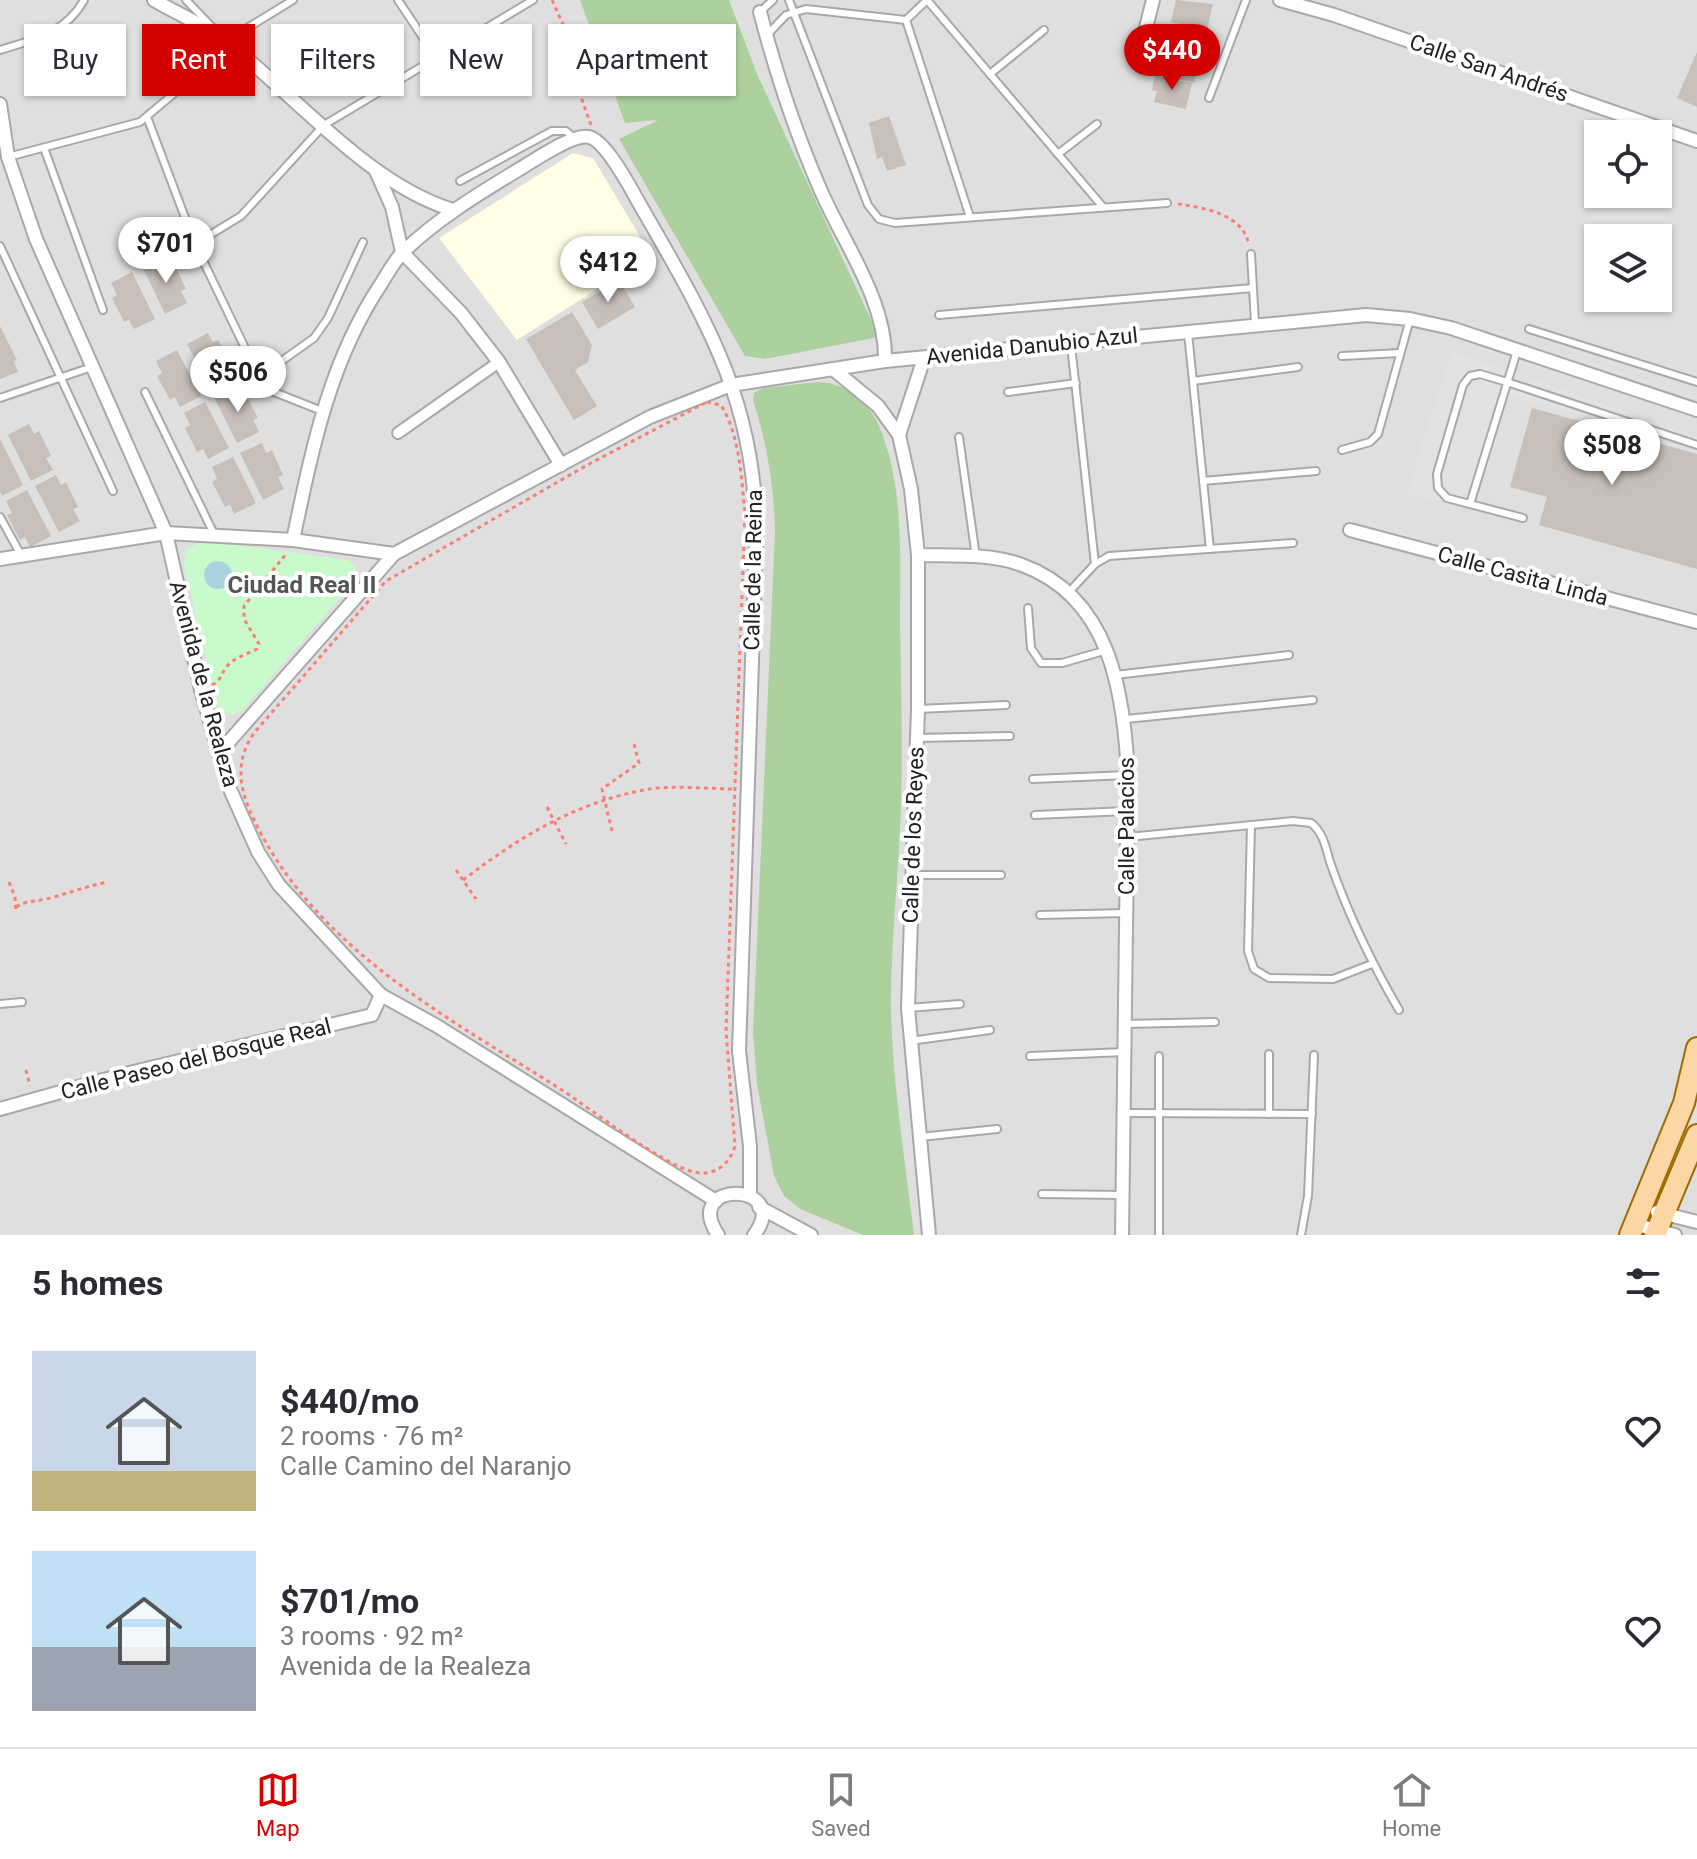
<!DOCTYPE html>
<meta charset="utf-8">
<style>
body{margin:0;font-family:Roboto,sans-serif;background:#f7f7f7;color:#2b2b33;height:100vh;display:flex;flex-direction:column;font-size:30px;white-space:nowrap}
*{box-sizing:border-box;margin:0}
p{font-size:26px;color:#7c7c81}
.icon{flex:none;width:44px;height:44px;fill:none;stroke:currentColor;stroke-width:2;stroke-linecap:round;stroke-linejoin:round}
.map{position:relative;height:1235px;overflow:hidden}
.drawer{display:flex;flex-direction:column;background:#fff;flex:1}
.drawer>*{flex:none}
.banner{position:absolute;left:24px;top:24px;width:800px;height:72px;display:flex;gap:16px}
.fabs{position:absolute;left:1584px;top:120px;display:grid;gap:16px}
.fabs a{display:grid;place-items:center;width:88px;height:88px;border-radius:0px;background:#fff;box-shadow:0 2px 6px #0004;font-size:40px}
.price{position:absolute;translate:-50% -68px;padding:0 18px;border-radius:28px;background:#fff;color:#222;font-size:26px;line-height:52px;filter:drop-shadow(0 2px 4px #0008)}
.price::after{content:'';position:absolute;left:50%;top:48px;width:24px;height:18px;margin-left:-12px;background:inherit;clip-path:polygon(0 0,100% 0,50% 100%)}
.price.active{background:#d40000;color:#fff}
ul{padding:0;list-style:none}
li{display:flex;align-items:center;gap:24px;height:200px;padding:0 32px}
li span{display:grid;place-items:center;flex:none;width:224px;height:160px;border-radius:0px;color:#555}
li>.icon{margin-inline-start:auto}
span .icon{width:96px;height:96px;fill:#fffc;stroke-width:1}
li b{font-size:34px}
h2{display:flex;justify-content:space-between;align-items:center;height:96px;padding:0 32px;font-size:34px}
.tag{padding:0 28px;border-radius:0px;background:#fff;box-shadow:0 2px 6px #0004;font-size:28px;line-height:72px}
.tag.active{background:#d40000;color:#fff}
.dock{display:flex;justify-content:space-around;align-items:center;height:112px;border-top:2px solid #e1e1e2;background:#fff;font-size:22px;color:#7c7c81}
.dock a{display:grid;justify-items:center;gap:4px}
.dock .active{color:#d40000}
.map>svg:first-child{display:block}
.residential{fill:#e0dfdf;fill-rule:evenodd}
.education{fill:#ffffe5}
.forest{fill:#add19e}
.park{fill:#c8facc}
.parking{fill:#e2e2e2}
.water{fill:#aad3df}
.building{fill:#c7bfb8}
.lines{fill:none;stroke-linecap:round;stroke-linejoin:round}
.service-casing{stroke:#a9a9a9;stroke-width:10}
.pedestrian-casing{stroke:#a9a9a9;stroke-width:14}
.minor-casing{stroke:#a9a9a9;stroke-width:16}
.primary-casing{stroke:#a06b00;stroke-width:24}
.path{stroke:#fa8072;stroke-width:3;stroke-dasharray:4 4;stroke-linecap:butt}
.service{stroke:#fff;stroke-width:6}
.pedestrian{stroke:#fff;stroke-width:10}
.minor{stroke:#fff;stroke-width:12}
.primary{stroke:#fcd6a4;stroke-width:20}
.labels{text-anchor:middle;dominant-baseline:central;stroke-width:8;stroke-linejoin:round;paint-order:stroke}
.street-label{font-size:22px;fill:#222;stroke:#fff}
.neighbourhood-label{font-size:24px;font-weight:bold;fill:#555;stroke:#fff}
</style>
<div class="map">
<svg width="1697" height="1235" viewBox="0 0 1697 1235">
<rect width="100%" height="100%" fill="#f2efe9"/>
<path class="residential" d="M0,0H1697V1235H0ZM1598,134H1658V194H1598ZM1598,238H1658V298H1598Z"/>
<path class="education" d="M573,153L593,158L651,255L517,340L439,238Z"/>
<g class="forest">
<path d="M580,0H729L757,74L879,337L765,359L745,356L619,139L658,120L625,123Z"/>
<path d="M818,382C850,383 873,405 883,436C904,495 900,561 900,623C901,683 903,744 901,805C899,872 891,938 891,1005C892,1083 905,1158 914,1235H863L800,1209L784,1196L774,1176L757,1084L753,1033L775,531C774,486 767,443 753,400L754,393L763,388Z"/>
</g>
<path class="park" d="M205,541L348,560L356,568L352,584L243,709L232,715L220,710L216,703L184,566L186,549Z"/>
<path class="parking" d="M1452,351L1697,437V445L1503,395L1473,506L1406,495Z"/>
<circle class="water" cx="218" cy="575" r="14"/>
<g class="building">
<path d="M1176,0L1213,4L1207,30L1171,22Z"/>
<path d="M1172,24L1206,32L1201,56L1167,48Z"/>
<path d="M1163,49L1200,57L1194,83L1157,74Z"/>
<path d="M1697,52V107L1677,98Z"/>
<path d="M1155,75L1192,83L1186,109L1154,102L1157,91L1152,90Z"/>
<path d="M889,116L906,165L887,171L882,157L877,159L869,123Z"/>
<path d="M163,257L168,267L174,264L186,289L181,291L187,303L165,314L143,268Z"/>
<path d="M132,272L155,319L134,329L129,320L124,322L112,298L117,295L111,283Z"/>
<path d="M619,280L635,307L598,329L582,302Z"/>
<path d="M572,312L592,345L588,362L575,370L597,406L574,420L526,339Z"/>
<path d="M0,326L17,360L14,361L18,372L0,379Z"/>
<path d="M208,333L213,342L218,340L231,364L226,367L232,379L211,390L187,344Z"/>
<path d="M177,350L201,396L180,407L175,397L170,400L157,376L162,373L156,361Z"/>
<path d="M235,386L240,396L245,393L258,418L253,420L259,432L237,443L214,397Z"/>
<path d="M205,402L229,448L208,459L203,449L197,452L185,428L190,425L184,413Z"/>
<path d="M1532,408L1697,454V569L1539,525L1547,497L1510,487Z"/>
<path d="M29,424L34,434L39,431L51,456L46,458L53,470L31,481L8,435Z"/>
<path d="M0,439L23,485L2,496L0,492Z"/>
<path d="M262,443L266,453L272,450L283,475L278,477L284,489L263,500L240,453Z"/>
<path d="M233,457L256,503L234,514L230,504L225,507L212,482L217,479L212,467Z"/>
<path d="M56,475L61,485L66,482L78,507L73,509L80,521L59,532L35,486Z"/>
<path d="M27,490L51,536L30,547L25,537L20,540L7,515L12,513L6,501Z"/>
</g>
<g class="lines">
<defs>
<g id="service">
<path d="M186,0L212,27"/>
<path d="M398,0L438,60"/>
<path d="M789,0L868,205L879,219L895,223L1167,203"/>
<path d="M927,0L1103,207"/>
<path d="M760,12L773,0"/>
<path d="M906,20L970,217"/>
<path d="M906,20L927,0"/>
<path d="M768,34L786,15L806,9L906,20"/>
<path d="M0,50C35,39 66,33 84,0"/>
<path d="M990,74L1044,30"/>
<path d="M1209,98L1246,0"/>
<path d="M147,117L195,244L259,377L274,392L322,411"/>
<path d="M44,148L103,310"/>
<path d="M1058,154L1097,124"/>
<path d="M8,157L140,122L177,91L226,41L293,0"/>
<path d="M460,181L552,131H566L575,139"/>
<path d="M195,244L241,216L324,125L533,0"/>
<path d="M0,246L113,491"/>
<path d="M1251,254L1255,323"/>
<path d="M939,315L1253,288"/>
<path d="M1529,329L1697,382"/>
<path d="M1188,333L1210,549"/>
<path d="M1071,345L1095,564"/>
<path d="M1342,356L1400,353"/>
<path d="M259,377L314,338L328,318L363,242"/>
<path d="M1193,381L1298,367"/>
<path d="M145,392L214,534"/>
<path d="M1008,392L1076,383"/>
<path d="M0,398L92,367"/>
<path d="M959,437L976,557"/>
<path d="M1342,450L1370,442L1378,434L1410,319"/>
<path d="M1203,481L1316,471"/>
<path d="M1470,504L1517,351"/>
<path d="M0,517L21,555"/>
<path d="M1523,518L1447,498L1438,488L1437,474L1463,385L1470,376L1480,374L1507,382L1697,445"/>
<path d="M1069,592L1095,564L1109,556L1293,543"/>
<path d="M1028,608L1031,648L1041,663H1062L1107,650"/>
<path d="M1115,675L1289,655"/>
<path d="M918,709L1006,705"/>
<path d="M1126,719L1313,700"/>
<path d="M917,738L1010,736"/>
<path d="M1033,779L1128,775"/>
<path d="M1035,815L1127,811"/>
<path d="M1251,825L1248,951L1254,969L1269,978L1333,979L1372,964"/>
<path d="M1128,837L1293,821L1311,823C1323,832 1326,848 1330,862C1348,914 1371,962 1399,1010"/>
<path d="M913,875H1001"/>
<path d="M1040,915L1126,913"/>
<path d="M0,1004L22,1002"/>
<path d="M908,1008L960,1004"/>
<path d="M1125,1024L1215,1022"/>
<path d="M910,1041L990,1030"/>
<path d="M1269,1054V1114"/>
<path d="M1030,1056L1124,1052"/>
<path d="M1124,1113L1312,1114"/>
<path d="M920,1137L997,1129"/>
<path d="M1042,1194L1122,1195"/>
<path d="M1159,1235V1056"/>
<path d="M1301,1235L1308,1196L1314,1055"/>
</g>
<path id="pedestrian" d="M398,433L499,362"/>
<g id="minor">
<path d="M154,0C178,14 206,26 228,43C297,97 368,184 453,210"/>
<path d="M1280,0L1334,15L1697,141"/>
<path d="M760,12C776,73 796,134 821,191C844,244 887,302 885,361"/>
<path d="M1138,59L1153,0"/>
<path d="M0,104L8,157L36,239L166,533L201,690L229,787L258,852L279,885L381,995L437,1026L716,1201"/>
<path d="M376,171L392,207L402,252L461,313L499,362L561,465"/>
<path d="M833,369L878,406L899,435L911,489L918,555V709L908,1008L929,1235"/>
<path d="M899,435L924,358"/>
<path d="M1350,530L1697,622"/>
<path d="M293,540C312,450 329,362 381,284C388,273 395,259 405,250C438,219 475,196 513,173C529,164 572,133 589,137C606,141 630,187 639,203C705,318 758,403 756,541L739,1051L750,1146V1196"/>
<path d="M918,555C951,556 990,553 1022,565C1110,597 1124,692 1128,775L1122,1235"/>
<path d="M0,559L166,533L293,540L394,554"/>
<path d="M219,753L394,554L650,417L731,385L885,361L1366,315L1410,319L1451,328L1697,410"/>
<path d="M0,1109L125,1074L372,1015L381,995"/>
<path d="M759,1207L811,1235"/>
<path d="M1657,1212L1697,1222"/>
<path d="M1634,1224L1675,1235"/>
<path d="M718,1235C680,1178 794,1182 754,1235"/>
</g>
<g id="primary">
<path d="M1630,1235L1684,1103L1697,1048"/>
<path d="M1655,1235L1697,1135"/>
</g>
</defs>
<use href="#service" class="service-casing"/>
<use href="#pedestrian" class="pedestrian-casing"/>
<use href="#minor" class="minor-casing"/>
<use href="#primary" class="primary-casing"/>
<g class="path">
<path d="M552,0L574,49L582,100L591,125"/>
<path d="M1178,204C1205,208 1243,214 1249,245"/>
<path d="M707,402L721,405C740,436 741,477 745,512L726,1031L735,1146C730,1164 714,1177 694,1172C665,1166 593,1111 565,1092C451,1019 324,954 259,830C242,797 231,766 254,733L386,581L589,464Z"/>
<path d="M212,685C222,680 221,673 228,665C236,657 247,654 257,649L259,644L244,619V606L286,554"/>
<path d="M547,807L566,844"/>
<path d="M612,831L602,789L639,763L633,740"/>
<path d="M456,870L476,899"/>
<path d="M463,880C521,836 576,802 649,789C676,785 707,789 735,789"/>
<path d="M9,882L15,897L16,913"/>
<path d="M16,907C27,900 34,902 46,899C67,894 86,886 108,882"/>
<path d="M26,1070L30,1086"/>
</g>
<use href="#service" class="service"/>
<use href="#pedestrian" class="pedestrian"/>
<use href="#minor" class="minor"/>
<use href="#primary" class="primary"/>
</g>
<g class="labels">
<g class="street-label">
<text transform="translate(1489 68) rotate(19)">Calle San Andrés</text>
<text transform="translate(1032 346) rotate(-6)">Avenida Danubio Azul</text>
<text transform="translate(753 570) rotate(-89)">Calle de la Reina</text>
<text transform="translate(1523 576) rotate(15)">Calle Casita Linda</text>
<text transform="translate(204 684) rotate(75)">Avenida de la Realeza</text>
<text transform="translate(1126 826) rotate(-90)">Calle Palacios</text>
<text transform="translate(913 835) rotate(-88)">Calle de los Reyes</text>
<text transform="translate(196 1059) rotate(-14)">Calle Paseo del Bosque Real</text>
</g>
<g class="neighbourhood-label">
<text x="302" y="585">Ciudad Real II</text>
</g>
</g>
</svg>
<div class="fabs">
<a><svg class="icon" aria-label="locate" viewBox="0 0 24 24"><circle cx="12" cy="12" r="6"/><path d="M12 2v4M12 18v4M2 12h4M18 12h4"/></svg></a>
<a><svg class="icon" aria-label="layers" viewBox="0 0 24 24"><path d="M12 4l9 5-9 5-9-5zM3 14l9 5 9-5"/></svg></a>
</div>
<b class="price active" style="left:1172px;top:92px">$440</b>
<b class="price" style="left:166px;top:285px">$701</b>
<b class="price" style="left:608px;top:304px">$412</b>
<b class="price" style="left:238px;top:414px">$506</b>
<b class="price" style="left:1612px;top:487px">$508</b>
<div class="banner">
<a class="tag">Buy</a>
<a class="tag active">Rent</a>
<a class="tag">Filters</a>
<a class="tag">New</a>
<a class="tag">Apartment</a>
</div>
</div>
<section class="drawer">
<h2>5 homes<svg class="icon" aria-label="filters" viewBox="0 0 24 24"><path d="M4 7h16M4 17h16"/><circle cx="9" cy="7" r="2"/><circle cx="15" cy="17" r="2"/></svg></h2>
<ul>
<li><span style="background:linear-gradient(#c9d6e8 75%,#c2b280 0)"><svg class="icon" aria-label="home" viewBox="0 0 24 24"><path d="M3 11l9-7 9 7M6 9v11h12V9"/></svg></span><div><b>$440/mo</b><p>2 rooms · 76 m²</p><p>Calle Camino del Naranjo</p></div><svg class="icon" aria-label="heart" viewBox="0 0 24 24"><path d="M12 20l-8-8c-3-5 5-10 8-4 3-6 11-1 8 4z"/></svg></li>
<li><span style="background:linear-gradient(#bfe0f5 60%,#9aa5b1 0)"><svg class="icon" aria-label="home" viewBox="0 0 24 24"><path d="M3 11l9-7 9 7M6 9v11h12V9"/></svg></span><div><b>$701/mo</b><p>3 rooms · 92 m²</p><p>Avenida de la Realeza</p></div><svg class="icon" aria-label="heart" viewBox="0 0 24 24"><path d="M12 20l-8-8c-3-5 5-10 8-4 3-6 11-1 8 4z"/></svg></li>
</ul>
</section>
<nav class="dock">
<a class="active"><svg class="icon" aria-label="map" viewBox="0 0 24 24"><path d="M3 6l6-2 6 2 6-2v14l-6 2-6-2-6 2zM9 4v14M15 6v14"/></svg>Map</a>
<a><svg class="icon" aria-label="saved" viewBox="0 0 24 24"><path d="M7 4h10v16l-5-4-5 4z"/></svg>Saved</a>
<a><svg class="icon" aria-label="home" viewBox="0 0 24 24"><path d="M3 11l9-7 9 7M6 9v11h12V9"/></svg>Home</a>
</nav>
